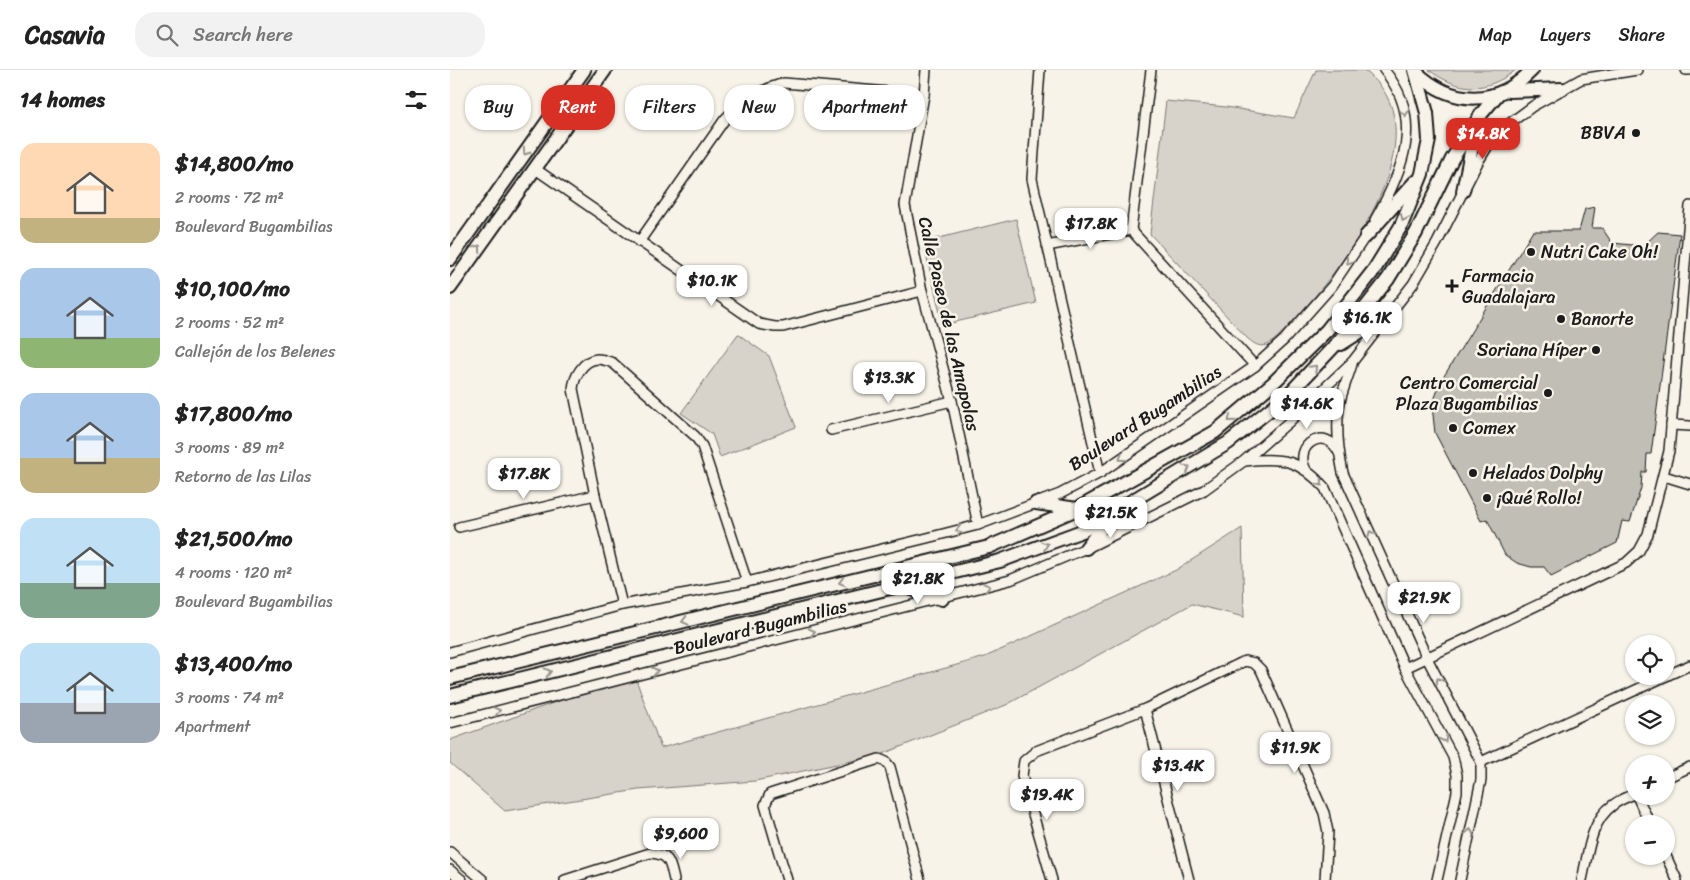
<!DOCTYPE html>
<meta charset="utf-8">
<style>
body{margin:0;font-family:Sriracha,sans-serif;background:#f2f2f2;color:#222;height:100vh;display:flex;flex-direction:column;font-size:19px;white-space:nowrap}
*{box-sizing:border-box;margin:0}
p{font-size:16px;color:#767676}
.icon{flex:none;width:28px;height:28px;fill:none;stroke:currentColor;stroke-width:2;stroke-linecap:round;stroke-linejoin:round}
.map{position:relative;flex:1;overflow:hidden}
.drawer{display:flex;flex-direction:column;background:#fff;width:450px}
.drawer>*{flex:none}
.guide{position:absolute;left:15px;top:15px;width:475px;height:45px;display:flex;gap:10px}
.fabs{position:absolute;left:1175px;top:565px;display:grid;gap:10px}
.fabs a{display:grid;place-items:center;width:50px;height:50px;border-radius:50%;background:#fff;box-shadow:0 1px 4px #0004;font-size:25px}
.price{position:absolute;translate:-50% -42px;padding:0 11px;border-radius:10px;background:#fff;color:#222;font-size:16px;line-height:32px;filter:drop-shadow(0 1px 2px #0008)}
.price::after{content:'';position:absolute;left:50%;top:30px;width:15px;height:11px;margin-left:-8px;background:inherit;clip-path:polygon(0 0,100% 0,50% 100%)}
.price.on{background:#d93025;color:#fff}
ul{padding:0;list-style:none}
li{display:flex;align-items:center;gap:15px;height:125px;padding:0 20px}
li span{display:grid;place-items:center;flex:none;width:140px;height:100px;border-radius:15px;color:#555}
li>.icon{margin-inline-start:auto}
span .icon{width:60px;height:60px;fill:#fffc;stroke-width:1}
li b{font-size:21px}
h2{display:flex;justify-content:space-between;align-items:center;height:60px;padding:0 20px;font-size:21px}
.tag{padding:0 18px;border-radius:20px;background:#fff;box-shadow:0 1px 4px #0004;font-size:18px;line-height:45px}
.tag.on{background:#d93025;color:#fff}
header{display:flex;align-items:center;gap:30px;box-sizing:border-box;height:70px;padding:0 25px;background:#fff;border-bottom:1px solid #e0e0e0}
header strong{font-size:24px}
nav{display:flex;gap:28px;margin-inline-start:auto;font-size:18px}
.search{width:350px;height:45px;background:#f2f2f2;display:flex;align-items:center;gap:12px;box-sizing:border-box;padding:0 18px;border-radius:20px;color:#767676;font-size:19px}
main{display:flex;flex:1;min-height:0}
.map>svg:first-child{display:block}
.green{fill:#d7d3cb;stroke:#7a7874}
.building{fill:#c0beb5;stroke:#1c1c1c}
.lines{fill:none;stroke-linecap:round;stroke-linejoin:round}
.street-casing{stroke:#1c1c1c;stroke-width:12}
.secondary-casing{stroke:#1c1c1c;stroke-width:16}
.street{stroke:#f7f3e8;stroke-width:9}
.secondary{stroke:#f7f3e8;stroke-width:12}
.oneway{stroke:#94928c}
.poi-dot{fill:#1c1c1c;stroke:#f7f3e8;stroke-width:2}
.labels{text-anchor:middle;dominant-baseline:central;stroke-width:5;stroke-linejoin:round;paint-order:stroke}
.poi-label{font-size:18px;fill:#1c1c1c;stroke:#f7f3e8;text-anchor:start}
.street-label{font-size:18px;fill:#1c1c1c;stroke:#f7f3e8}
</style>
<header>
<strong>Casavia</strong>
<div class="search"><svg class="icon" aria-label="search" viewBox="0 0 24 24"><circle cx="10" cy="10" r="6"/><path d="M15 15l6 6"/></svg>Search here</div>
<nav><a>Map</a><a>Layers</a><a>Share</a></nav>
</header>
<main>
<section class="drawer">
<h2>14 homes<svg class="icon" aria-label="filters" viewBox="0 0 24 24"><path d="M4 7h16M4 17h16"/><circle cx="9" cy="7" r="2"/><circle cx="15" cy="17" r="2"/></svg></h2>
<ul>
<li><span style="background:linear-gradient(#ffd9b3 75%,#c2b280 0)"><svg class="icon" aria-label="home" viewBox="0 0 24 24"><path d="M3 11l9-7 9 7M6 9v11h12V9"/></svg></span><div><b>$14,800/mo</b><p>2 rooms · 72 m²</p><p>Boulevard Bugambilias</p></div></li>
<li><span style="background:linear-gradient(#a9c7e8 70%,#8fb573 0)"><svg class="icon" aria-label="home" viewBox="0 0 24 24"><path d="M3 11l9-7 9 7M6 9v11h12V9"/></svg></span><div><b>$10,100/mo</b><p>2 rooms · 52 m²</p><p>Callejón de los Belenes</p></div></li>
<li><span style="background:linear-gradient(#a9c7e8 65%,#c2b280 0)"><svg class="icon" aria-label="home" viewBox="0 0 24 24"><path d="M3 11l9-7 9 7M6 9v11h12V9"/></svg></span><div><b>$17,800/mo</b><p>3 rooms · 89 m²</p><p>Retorno de las Lilas</p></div></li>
<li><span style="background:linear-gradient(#bfe0f5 65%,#7fa58c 0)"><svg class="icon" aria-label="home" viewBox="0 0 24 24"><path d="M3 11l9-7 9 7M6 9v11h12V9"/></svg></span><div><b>$21,500/mo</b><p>4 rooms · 120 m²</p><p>Boulevard Bugambilias</p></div></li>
<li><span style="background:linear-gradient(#bfe0f5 60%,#9aa5b1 0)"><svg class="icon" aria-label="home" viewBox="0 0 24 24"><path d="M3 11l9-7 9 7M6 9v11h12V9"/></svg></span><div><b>$13,400/mo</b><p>3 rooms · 74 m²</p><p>Apartment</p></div></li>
</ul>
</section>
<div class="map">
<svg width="1240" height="810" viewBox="0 0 1240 810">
<rect width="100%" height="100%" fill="#f7f3e8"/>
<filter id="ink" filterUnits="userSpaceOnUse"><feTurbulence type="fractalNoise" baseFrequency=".02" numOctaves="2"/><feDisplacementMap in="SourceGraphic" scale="10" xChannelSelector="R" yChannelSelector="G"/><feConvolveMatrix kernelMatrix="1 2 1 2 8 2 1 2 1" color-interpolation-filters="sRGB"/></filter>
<g filter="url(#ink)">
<g class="green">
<path d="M866,0H914C992,58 905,180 860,232C851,242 828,270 817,275C809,278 803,273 797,268L700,164L716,31L776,37L844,48Z"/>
<path d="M979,0H1066C1036,23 1009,22 979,0Z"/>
<path d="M566,149L586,233L493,255L473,172Z"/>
<path d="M288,264L319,286L346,357L270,387L262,364L231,343Z"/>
<path d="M792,458L794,547L742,534L556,635L430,685L305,711L188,720L55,741L0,693V670L184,604L211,678L535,587L726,500Z"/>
</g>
<path class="building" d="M1145,137L1142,158H1152L1162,173L1193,176L1208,162L1230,164L1201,384H1197L1196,402H1192L1191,418L1180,452L1172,451L1167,473L1101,506L1094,497H1081L1067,493L1055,485L1037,449L1031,451L985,363L982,336L991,311L1083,161H1129L1135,139Z"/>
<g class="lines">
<defs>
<g id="street">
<path d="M476,0L474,25L455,135L472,221L502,331L528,455"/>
<path d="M590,0L582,109L650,403"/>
<path d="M701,0L681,160L805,296"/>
<path d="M1236,0H1240"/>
<path d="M84,98L309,254L325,257H333L472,221"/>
<path d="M925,150C953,101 975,49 934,0"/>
<path d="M189,172L275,49C292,31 309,20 334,13L474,25"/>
<path d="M597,176L681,160"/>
<path d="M902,294C899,305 894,316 891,328C885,352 888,379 893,403L977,588L1031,692V710L1010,810"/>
<path d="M1221,355L1240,356"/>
<path d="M381,360L502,331"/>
<path d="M795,391C831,387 849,389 875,418L955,598L1003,687L1007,705V722L987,810"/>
<path d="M856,400C842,374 877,355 889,383"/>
<path d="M1214,406L1240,414"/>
<path d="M9,457L145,425"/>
<path d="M172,535L145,425L123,319C124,307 133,290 147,289C152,289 158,291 163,293L245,366L252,376L297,512"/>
<path d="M0,582L172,535L297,512L477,468L528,455L610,424L650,403L805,296L834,270L882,216L919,161"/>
<path d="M955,598L1176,493L1189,481L1198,464L1219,381L1240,136"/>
<path d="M1216,606L1240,595"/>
<path d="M695,639L739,810"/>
<path d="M0,653L560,510L641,476L754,420L794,391L840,351L903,291L963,214L987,173L1028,92L1039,74L1060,53L1083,36L1131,9L1187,0"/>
<path d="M1031,692L1216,606"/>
<path d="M1216,708L1240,697"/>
<path d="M1187,726L1200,754"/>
<path d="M0,782L33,810"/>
<path d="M1216,786L1227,810"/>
<path d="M0,800L12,810"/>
<path d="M115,810L200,783C220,784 220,793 224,810"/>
<path d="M337,810L315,735L320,724L429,689L436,692L440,697L470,810"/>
<path d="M602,810L572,706L574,691L586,681L695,639L795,591L804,593L811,600L874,743L878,762L875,810"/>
<path d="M1132,810C1138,785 1140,751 1163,735C1169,730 1177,727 1184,724"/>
</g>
<g id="secondary">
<path d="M966,2C1002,36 1047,37 1082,0"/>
<path d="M1059,21L1112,19"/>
<path d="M1013,121L1022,77L1023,57"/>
<path d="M916,166L965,112"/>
<path d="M0,189L134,0"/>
<path d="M0,218L155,0"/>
<path d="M891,274L941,242"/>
<path d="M586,433L627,439"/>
<path d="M636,478L659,449"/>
<path d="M453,516L492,529"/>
<path d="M0,608L539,477L627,439L765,362L823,313L877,260L924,200L951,156L972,104L979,70L977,43L965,0"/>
<path d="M0,626L550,491L632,461L778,373L838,325L890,270L938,209L966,163L1002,89L1032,43L1048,24"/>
</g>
</defs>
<use href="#street" class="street-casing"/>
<use href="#secondary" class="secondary-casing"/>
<use href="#street" class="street"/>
<use href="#secondary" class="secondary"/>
</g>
<defs><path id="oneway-chevron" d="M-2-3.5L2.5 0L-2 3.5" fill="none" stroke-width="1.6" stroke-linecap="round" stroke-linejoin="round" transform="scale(1.25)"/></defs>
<g class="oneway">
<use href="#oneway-chevron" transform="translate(955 43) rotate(82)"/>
<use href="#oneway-chevron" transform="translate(76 82) rotate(125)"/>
<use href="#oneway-chevron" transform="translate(954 148) rotate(113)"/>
<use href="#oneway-chevron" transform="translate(28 178) rotate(-55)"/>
<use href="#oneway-chevron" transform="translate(899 191) rotate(125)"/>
<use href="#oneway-chevron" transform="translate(864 298) rotate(-46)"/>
<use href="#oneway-chevron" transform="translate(781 349) rotate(140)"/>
<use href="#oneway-chevron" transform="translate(672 388) rotate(145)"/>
<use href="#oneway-chevron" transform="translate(737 398) rotate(-31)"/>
<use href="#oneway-chevron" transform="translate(870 413) rotate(51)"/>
<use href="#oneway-chevron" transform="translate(509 460) rotate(165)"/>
<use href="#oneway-chevron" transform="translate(921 464) rotate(-114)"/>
<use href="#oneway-chevron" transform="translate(595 475) rotate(-20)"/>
<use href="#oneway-chevron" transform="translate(392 512) rotate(166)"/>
<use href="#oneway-chevron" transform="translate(537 517) rotate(-15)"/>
<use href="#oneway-chevron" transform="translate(235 551) rotate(166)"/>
<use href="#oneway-chevron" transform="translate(362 562) rotate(-14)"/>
<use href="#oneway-chevron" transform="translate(205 601) rotate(-14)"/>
<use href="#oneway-chevron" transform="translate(98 602) rotate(-14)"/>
<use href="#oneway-chevron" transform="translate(989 611) rotate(-118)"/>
<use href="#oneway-chevron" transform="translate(47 641) rotate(-14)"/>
<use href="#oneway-chevron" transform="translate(994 669) rotate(62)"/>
<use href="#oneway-chevron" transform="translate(1020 762) rotate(-78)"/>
</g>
</g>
<g class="poi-dot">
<circle cx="1186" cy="63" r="5"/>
<circle cx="1081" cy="182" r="5"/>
<path d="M999.5 208.5h5v5h5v5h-5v5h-5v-5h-5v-5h5z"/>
<circle cx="1111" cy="249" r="5"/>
<circle cx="1146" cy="280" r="5"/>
<circle cx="1098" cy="323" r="5"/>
<circle cx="1003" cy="358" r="5"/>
<circle cx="1023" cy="403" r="5"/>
<circle cx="1037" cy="428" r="5"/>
</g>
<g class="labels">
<g class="poi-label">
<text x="1176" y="63" text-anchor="end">BBVA</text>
<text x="1091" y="182">Nutri Cake Oh!</text>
<text x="1012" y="206">Farmacia<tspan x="1012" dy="21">Guadalajara</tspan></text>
<text x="1121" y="249">Banorte</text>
<text x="1136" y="280" text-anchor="end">Soriana Híper</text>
<text x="1088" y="313" text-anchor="end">Centro Comercial<tspan x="1088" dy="21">Plaza Bugambilias</tspan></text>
<text x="1013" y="358">Comex</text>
<text x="1033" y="403">Helados Dolphy</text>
<text x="1047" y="428">¡Qué Rollo!</text>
</g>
<g class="street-label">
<text transform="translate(499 254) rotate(77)">Calle Paseo de las Amapolas</text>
<text transform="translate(695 348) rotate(-33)">Boulevard Bugambilias</text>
<text transform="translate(310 557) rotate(-14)">Boulevard Bugambilias</text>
</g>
</g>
</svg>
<div class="fabs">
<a><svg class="icon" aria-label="locate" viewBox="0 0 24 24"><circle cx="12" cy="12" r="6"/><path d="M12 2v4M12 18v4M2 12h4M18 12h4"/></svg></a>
<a><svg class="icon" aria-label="layers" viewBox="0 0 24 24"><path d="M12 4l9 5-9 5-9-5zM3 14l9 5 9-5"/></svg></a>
<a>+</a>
<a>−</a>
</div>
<b class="price on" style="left:1033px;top:90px">$14.8K</b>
<b class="price" style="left:641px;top:180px">$17.8K</b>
<b class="price" style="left:262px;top:237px">$10.1K</b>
<b class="price" style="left:917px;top:274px">$16.1K</b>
<b class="price" style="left:439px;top:334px">$13.3K</b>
<b class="price" style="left:857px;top:360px">$14.6K</b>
<b class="price" style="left:74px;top:430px">$17.8K</b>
<b class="price" style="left:661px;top:469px">$21.5K</b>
<b class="price" style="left:468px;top:535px">$21.8K</b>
<b class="price" style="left:974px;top:554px">$21.9K</b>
<b class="price" style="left:845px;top:704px">$11.9K</b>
<b class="price" style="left:728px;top:722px">$13.4K</b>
<b class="price" style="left:597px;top:751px">$19.4K</b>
<b class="price" style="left:231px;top:790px">$9,600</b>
<div class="guide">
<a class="tag">Buy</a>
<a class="tag on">Rent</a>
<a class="tag">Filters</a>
<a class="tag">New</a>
<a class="tag">Apartment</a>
</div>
</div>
</main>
